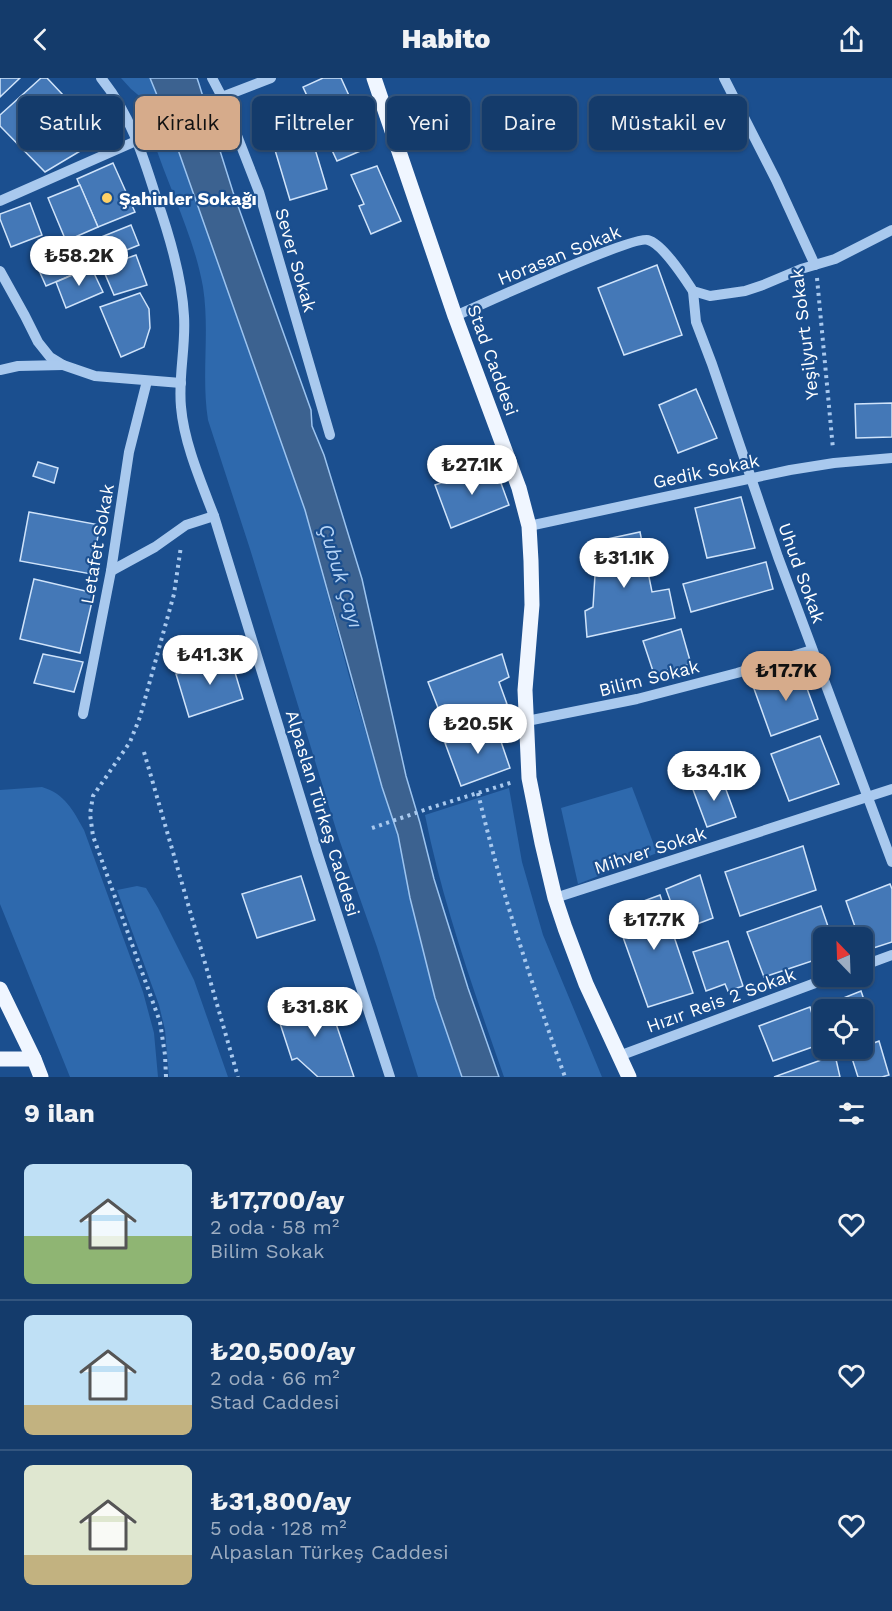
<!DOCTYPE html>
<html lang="tr">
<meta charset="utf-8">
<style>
body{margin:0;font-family:"Work Sans",sans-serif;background:#1d4271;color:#f1f3f6;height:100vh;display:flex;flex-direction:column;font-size:22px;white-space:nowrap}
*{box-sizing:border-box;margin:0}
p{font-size:20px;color:#9dadc1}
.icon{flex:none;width:33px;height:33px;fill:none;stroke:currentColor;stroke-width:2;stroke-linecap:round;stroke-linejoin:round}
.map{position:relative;height:999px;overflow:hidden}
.panel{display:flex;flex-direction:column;background:#143b6b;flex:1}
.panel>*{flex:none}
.banner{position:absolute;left:18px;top:18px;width:856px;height:54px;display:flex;gap:12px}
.needle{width:39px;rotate:337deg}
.tools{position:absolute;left:813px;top:849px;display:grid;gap:12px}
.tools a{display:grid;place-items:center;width:60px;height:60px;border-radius:9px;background:#143b6b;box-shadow:0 2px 4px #0004,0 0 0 2px #33557e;font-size:30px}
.price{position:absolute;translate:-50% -51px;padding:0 14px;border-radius:21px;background:#fff;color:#222;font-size:20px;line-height:39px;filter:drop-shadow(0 2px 3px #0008)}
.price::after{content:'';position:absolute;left:50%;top:36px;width:18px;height:14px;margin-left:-9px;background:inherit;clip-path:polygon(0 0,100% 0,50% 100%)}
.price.current{background:#d6ab8b;color:#111}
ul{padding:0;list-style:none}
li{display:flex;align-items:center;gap:18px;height:150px;padding:0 24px}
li+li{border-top:2px solid #33557e}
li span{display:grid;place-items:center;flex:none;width:168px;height:120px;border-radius:9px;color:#555}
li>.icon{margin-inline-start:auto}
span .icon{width:72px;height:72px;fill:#fffc;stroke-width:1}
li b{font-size:26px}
h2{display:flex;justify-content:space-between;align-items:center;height:72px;padding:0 24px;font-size:26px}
.chip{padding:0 21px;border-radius:9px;background:#143b6b;box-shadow:0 2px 4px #0004,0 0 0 2px #33557e;font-size:21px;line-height:54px}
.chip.current{background:#d6ab8b;color:#111}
header{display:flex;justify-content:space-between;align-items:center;height:78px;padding:0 24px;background:#143b6b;font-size:27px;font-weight:800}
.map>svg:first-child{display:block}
.green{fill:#2e69ad}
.water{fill:#3c6290;stroke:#9cc4f0;stroke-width:1.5}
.building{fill:#4478b7;stroke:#cfe3fa;stroke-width:1.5}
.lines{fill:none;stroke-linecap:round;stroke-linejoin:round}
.path{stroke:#a9c9ee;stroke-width:4;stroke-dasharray:3 4.5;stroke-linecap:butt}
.minor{stroke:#a9c9ee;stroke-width:10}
.major{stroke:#f0f6ff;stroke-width:15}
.poi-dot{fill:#ffd166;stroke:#1b4f8f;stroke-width:2}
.labels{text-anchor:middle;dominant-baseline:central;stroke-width:4.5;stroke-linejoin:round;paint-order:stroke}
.poi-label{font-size:18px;font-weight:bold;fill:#fff;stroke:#1b4f8f;text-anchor:start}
.street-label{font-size:18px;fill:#fff;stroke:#1b4f8f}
.water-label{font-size:20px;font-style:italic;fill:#b5d3f5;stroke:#1b4f8f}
</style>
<header><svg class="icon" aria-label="back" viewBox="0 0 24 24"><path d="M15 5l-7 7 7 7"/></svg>Habito<svg class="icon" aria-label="share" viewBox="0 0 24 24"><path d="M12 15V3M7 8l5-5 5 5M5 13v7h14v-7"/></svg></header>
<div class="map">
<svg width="892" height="999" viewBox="0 0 892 999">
<rect width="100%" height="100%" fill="#1b4f8f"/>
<g class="green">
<path d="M121,0H150L170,49L305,432L349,598L382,709L398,757L410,820L435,920L462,999H418L377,869L339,761L250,471L208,342C201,298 210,254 203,209C194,158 169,111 153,61L164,51L156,32L131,11Z"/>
<path d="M42,709C65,716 73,732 84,752L143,914L154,955L158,999H70L0,826V712Z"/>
<path d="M632,709L657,775L578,806L561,730Z"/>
<path d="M509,710L522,784L543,857L602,999H504C474,913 443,827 425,737Z"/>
<path d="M137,808L146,810L158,830L194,902L228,999H169L165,952L159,927L117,812Z"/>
</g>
<path class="water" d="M150,0H197L199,6L233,114L311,332L312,348L324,377L362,501L406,698L420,745L434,801L468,910L499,999H462L435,920L410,820L398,757L382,709L305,432L170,49Z"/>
<g class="building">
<path d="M0,0H20L0,19Z"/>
<path d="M41,0H47L96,52L91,56L97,63L45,94L0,48V37Z"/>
<path d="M323,0H341L372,68L337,83L303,9Z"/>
<path d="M300,21L327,111L290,122L263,32Z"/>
<path d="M113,85L135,134L98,149L77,101Z"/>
<path d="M377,88L401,143L371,156L359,128L364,126L351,97Z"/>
<path d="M80,107L98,149L66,163L48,120Z"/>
<path d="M30,125L42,157L11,169L0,141V136Z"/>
<path d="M131,147L139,167L97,184L89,164Z"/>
<path d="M82,168L91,189L46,208L37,188Z"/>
<path d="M136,177L147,207L114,217L102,189Z"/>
<path d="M657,187L682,257L624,277L598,210Z"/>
<path d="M91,189L103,214L66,230L56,204Z"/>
<path d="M140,215L149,231L150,250L144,269L121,279L100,229Z"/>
<path d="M696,311L717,360L678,375L659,327Z"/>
<path d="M892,325V359L856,360L855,326Z"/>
<path d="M38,384L58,390L54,405L33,398Z"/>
<path d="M494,386L509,427L451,450L435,407Z"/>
<path d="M741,419L755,470L707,480L695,430Z"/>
<path d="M29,434L100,447L91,496L20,483Z"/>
<path d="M640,454L652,514L669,511L675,540L587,559L585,533L593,529L596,481L593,464Z"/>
<path d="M766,484L773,511L691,534L683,506Z"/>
<path d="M34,501L94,515L80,575L20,561Z"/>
<path d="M681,551L691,586L654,596L643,563Z"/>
<path d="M43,576L83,584L74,614L34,605Z"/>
<path d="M502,576L509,599L499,604L507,626L479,638L477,634L444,645L428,604Z"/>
<path d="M230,578L243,621L189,639L176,596Z"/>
<path d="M800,591L818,641L771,658L753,608Z"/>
<path d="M495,646L510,690L461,708L445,665Z"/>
<path d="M820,658L839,706L789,723L771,676Z"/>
<path d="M721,698L736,739L707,749L692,709Z"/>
<path d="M803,768L816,812L740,838L725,794Z"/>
<path d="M700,797L713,840L681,852L666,811Z"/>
<path d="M301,798L315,842L257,860L242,816Z"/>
<path d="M890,806L892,811V864L864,873L862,860H859L846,823Z"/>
<path d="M660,817L693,915L648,929L614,834Z"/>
<path d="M821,828L832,860H824V879L764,899L747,854Z"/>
<path d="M728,863L743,908L728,913L725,906L706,913L693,874Z"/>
<path d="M861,913L873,948L862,952V932H833L831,925Z"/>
<path d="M326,916L354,999H318L297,980L292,982L276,933Z"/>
<path d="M810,929L821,966L773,983L759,948Z"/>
<path d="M879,963L889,997L882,999H858L850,974Z"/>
<path d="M835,977L840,999H774Z"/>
</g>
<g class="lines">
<g class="path">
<path d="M817,200L833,371"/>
<path d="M144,674L238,999"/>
<path d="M478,715C501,813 531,904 565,999"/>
<path d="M372,750L433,729L513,704"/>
<path d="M166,999L165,977L160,944L93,758L90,736L93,718L130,664L140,639L174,516L181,468"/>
</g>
<g class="minor">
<path d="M101,0C129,34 143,77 156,119C169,156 182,199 184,238C186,269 178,299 181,329C184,365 201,404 214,438L318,777L390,999"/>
<path d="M212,0L222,19L259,114L330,357"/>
<path d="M724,0L776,102L815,187"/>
<path d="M222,19L271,0"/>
<path d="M0,123L136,63"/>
<path d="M0,193L25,238L38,264L50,279L63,287L95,298L181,305"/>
<path d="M693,213L696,244L712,286L778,479L892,784"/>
<path d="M455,238C481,227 633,157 648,162C663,166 685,201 693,213L710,218L745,213L763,207L801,191L835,181L892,152"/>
<path d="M0,292L18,288L63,287"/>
<path d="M529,448L790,392L834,385L892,380"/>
<path d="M111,493L155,469L186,447L214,438"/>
<path d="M83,636L111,493L129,374L147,303"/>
<path d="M527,643L637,621L737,595L812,572"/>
<path d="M555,820L892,711"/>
<path d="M862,888L892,877"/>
<path d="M619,978L834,898"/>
</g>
<g class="major">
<path d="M374,0L455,238L519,410L529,448L531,483L532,527L525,612L529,700L542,765L555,820L565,850L586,906L629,999"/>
<path d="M0,911L34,981L41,999"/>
<path d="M0,981H34"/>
</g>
</g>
<circle class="poi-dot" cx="107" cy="120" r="6"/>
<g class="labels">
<g class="poi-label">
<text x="119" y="120">Şahinler Sokağı</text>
</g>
<g class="street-label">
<text transform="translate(559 177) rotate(-22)">Horasan Sokak</text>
<text transform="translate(296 182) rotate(74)">Sever Sokak</text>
<text transform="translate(804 256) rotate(-97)">Yeşilyurt Sokak</text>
<text transform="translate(493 282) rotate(70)">Stad Caddesi</text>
<text transform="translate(706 393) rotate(-12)">Gedik Sokak</text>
<text transform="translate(97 466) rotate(-80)">Letafet Sokak</text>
<text transform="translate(802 495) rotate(70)">Uhud Sokak</text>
<text transform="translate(649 600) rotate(-14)">Bilim Sokak</text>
<text transform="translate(323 735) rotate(73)">Alpaslan Türkeş Caddesi</text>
<text transform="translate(650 772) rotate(-18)">Mihver Sokak</text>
<text transform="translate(721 922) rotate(-20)">Hızır Reis 2 Sokak</text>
</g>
<g class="water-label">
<text transform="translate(341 498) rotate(73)">Çubuk Çayı</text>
</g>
</g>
</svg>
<div class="tools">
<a><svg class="needle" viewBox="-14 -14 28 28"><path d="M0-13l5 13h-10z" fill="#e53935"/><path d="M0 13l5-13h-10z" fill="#9dadc1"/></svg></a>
<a><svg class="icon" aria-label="locate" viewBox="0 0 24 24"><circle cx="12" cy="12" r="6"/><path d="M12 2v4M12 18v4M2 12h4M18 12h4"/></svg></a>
</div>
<b class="price" style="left:79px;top:209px">₺58.2K</b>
<b class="price" style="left:472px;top:418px">₺27.1K</b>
<b class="price" style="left:624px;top:511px">₺31.1K</b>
<b class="price" style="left:210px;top:608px">₺41.3K</b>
<b class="price current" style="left:786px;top:624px">₺17.7K</b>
<b class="price" style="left:478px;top:677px">₺20.5K</b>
<b class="price" style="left:714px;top:724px">₺34.1K</b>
<b class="price" style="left:654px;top:873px">₺17.7K</b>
<b class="price" style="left:315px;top:960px">₺31.8K</b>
<div class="banner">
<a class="chip">Satılık</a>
<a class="chip current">Kiralık</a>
<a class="chip">Filtreler</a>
<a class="chip">Yeni</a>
<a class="chip">Daire</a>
<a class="chip">Müstakil ev</a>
</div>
</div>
<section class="panel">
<h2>9 ilan<svg class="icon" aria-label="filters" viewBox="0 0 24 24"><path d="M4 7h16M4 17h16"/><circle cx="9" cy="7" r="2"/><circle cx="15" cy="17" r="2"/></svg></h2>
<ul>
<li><span style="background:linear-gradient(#bfe0f5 60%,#8fb573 0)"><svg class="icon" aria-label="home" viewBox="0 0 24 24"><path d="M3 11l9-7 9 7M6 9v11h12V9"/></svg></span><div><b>₺17,700/ay</b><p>2 oda · 58 m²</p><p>Bilim Sokak</p></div><svg class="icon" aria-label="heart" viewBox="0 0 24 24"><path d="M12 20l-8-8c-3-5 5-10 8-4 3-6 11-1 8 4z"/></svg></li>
<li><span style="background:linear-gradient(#bfe0f5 75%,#c2b280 0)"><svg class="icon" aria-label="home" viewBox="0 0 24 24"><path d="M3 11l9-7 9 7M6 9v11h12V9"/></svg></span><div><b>₺20,500/ay</b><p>2 oda · 66 m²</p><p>Stad Caddesi</p></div><svg class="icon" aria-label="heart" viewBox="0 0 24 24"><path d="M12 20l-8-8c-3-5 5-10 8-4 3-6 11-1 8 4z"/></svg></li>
<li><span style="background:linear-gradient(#dfe7d0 75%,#c2b280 0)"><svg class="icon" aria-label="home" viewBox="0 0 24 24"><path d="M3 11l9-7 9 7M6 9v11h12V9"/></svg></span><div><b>₺31,800/ay</b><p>5 oda · 128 m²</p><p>Alpaslan Türkeş Caddesi</p></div><svg class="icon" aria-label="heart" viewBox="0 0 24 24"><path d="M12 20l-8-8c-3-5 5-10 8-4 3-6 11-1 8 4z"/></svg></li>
</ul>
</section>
